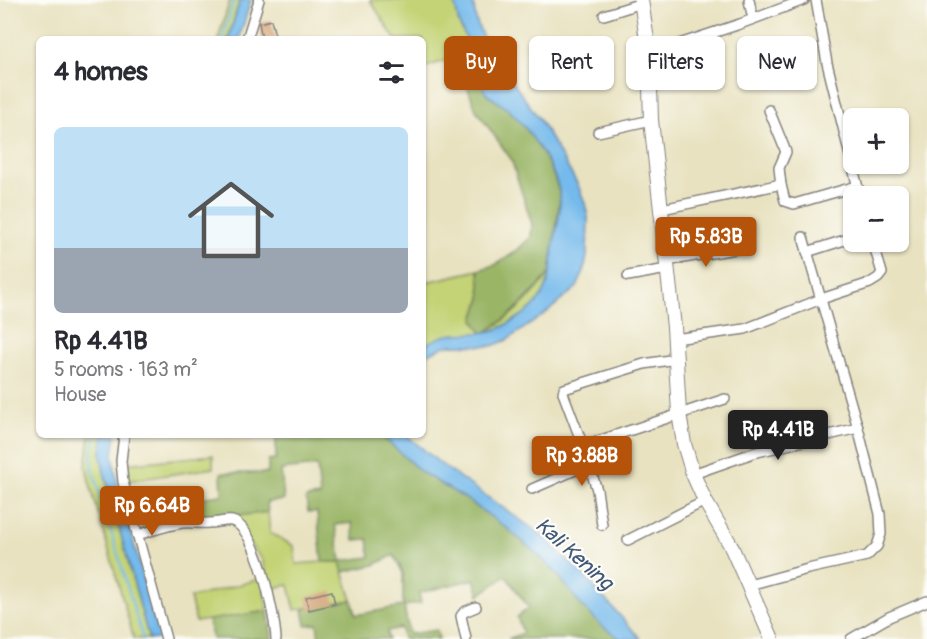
<!DOCTYPE html>
<meta charset="utf-8">
<style>
body{margin:0;font-family:Pangolin,sans-serif;background:#f7f7f7;color:#2b2b33;height:100vh;display:flex;flex-direction:column;font-size:22px;white-space:nowrap}
*{box-sizing:border-box;margin:0}
p{font-size:20px;color:#7c7c81}
.icon{flex:none;width:33px;height:33px;fill:none;stroke:currentColor;stroke-width:2;stroke-linecap:round;stroke-linejoin:round}
.map{position:relative;flex:1;overflow:hidden}
.sheet{position:absolute;left:36px;top:36px;width:390px;height:402px;display:flex;flex-direction:column;background:#fff;border-radius:9px;box-shadow:0 2px 4px #0004}
.sheet>*{flex:none}
.top-card{position:absolute;left:444px;top:36px;width:393px;height:54px;display:flex;gap:12px}
.fabs{position:absolute;left:843px;top:108px;display:grid;gap:12px}
.fabs a{display:grid;place-items:center;width:66px;height:66px;border-radius:9px;background:#fff;box-shadow:0 2px 4px #0004;font-size:30px}
.price{position:absolute;translate:-50% -51px;padding:0 14px;border-radius:6px;background:#b45309;color:#fff;font-size:20px;line-height:39px;filter:drop-shadow(0 2px 3px #0008)}
.price::after{content:'';position:absolute;left:50%;top:36px;width:18px;height:14px;margin-left:-9px;background:inherit;clip-path:polygon(0 0,100% 0,50% 100%)}
.price.selected{background:#222;color:#fff}
ul{padding:0;list-style:none}
li{display:grid;align-content:center;gap:12px;height:318px;padding:0 18px}
li+li{border-top:2px solid #e1e1e2}
li span{display:grid;place-items:center;height:186px;border-radius:9px;color:#555}
li>.icon{margin-inline-start:auto}
span .icon{width:108px;height:108px;fill:#fffc;stroke-width:1}
li b{font-size:26px}
h2{display:flex;justify-content:space-between;align-items:center;height:72px;padding:0 18px;font-size:26px}
.chip{padding:0 21px;border-radius:9px;background:#fff;box-shadow:0 2px 4px #0004;font-size:21px;line-height:54px}
.chip.selected{background:#b45309;color:#fff}
.map>svg:first-child{display:block}
.green{fill:#c3d375;stroke:#727a58;stroke-width:1.5}
.forest{fill:#9ab566;stroke:#5e6c50;stroke-width:1.5;fill-rule:evenodd}
.water{fill:#75baec;stroke:#4c6e94;stroke-width:1.5}
.lines{fill:none;stroke-linecap:round;stroke-linejoin:round}
.stream{stroke:#75baec;stroke-width:2}
.building{fill:#d4a074}
.minor-casing{stroke:#85827e;stroke-width:12}
.secondary-casing{stroke:#85827e;stroke-width:16}
.minor{stroke:#fff;stroke-width:9}
.secondary{stroke:#fff;stroke-width:14}
.labels{text-anchor:middle;dominant-baseline:central;stroke-width:4.5;stroke-linejoin:round;paint-order:stroke}
.water-label{font-size:21px;font-style:italic;fill:#3f5779;stroke:#fdfcf7}
</style>
<div class="map">
<svg width="927" height="639" viewBox="0 0 927 639">
<rect width="100%" height="100%" fill="#fdfcf7"/>
<filter id="ink" filterUnits="userSpaceOnUse"><feTurbulence type="fractalNoise" baseFrequency=".0167" numOctaves="2"/><feDisplacementMap in="SourceGraphic" scale="12" xChannelSelector="R" yChannelSelector="G"/><feConvolveMatrix kernelMatrix="1 2 1 2 8 2 1 2 1" color-interpolation-filters="sRGB"/></filter>
<filter id="wash" filterUnits="userSpaceOnUse"><feTurbulence type="fractalNoise" baseFrequency=".008" numOctaves="4" result="noise"/><feDisplacementMap in="SourceGraphic" scale="24" xChannelSelector="R" yChannelSelector="G"/><feGaussianBlur stdDeviation="1.35" result="paint"/><feColorMatrix in="noise" values="0 0 0 0 0 0 0 0 0 0 0 0 0 0 0 0 0 1.4 0 .05"/><feComposite in="paint" operator="in"/></filter>
<g filter="url(#wash)">
<rect width="100%" height="100%" fill="#e8e2c0"/>
<g class="green">
<path d="M230,0H240L228,39H218Z"/>
<path d="M370,0H454L459,24L476,57L444,61L423,68V39H395Z"/>
<path d="M479,270L481,298L474,320L483,334C506,321 536,295 550,272C548,281 547,291 541,299C532,312 498,332 482,334C457,336 447,334 423,346V272L426,282Z"/>
<path d="M90,435H103L101,455L104,472L149,639H134L89,481L86,466Z"/>
<path d="M213,455V468L128,481L126,464Z"/>
<path d="M268,512L270,533L294,546L296,564L322,562H340L352,600L295,610L289,585L264,590L268,611L196,622L190,598L267,577L262,559L228,517Z"/>
</g>
<g class="forest">
<path d="M476,57C482,68 479,84 486,93C492,100 502,103 509,110C530,129 556,170 560,198L550,272L539,286L509,316L483,334L474,320L481,298L479,270L497,264L514,253L531,237L532,224L511,159L476,110L457,59Z"/>
<path d="M276,435H381L421,472L466,499L508,529L537,554L558,575L591,615L621,639H508L523,633L517,617L529,608L506,576L479,595L474,579L419,593L421,603L404,606L409,634L437,630L439,639H403L401,628L387,631L388,639H350L349,636L319,639L317,624L306,625L303,609L352,600L356,615L403,606V573L394,555L374,565L343,572L340,562H322L317,512H308L306,498L320,496L317,466L281,470L284,500L267,502L268,512L201,520L198,498L222,495L221,473H268V460L276,459ZM352,523L354,540L368,539L370,557L341,561L335,525Z"/>
<path d="M268,611L272,639H212L208,620Z"/>
</g>
<g class="water">
<path d="M240,0H251L239,39H228Z"/>
<path d="M454,0H473L476,20L486,45L540,120L578,185L585,203L588,217L587,256L584,271L577,287L545,314L507,340L492,346L451,345L442,347L423,357V346C431,341 439,337 448,335C467,332 484,336 502,327C541,306 550,294 553,249C555,233 561,216 560,200C560,173 528,128 509,110C501,103 491,99 484,91L478,61L459,24Z"/>
<path d="M103,435H116L113,455L118,488L161,639H149L104,472L101,455Z"/>
<path d="M381,435H406L446,468L539,533L584,576L641,639H621L602,626L580,604L558,575L537,554L508,529L466,499L421,472Z"/>
</g>
<g class="lines">
<g class="stream">
<path d="M222,39L234,0"/>
<path d="M96,435L91,456L93,471L143,639"/>
</g>
</g>
<g id="blocks">
<g class="building">
<path d="M271,20L276,39H262L259,23Z"/>
<path d="M332,591L335,604L309,610L306,597Z"/>
</g>
</g>
</g>
<g filter="url(#ink)">
<use href="#blocks" fill-opacity="0" stroke="#85827e" stroke-width="1.5"/>
<g class="lines">
<defs>
<g id="minor">
<path d="M749,0L753,19"/>
<path d="M816,0L827,63L860,196"/>
<path d="M604,15L642,3"/>
<path d="M247,39L259,0"/>
<path d="M649,54L740,24L804,0"/>
<path d="M769,110L786,152L779,168L781,185"/>
<path d="M598,132L651,120"/>
<path d="M662,209L777,185H781L785,201L794,204L857,186"/>
<path d="M807,252L854,237"/>
<path d="M666,261L741,248"/>
<path d="M628,276L667,269"/>
<path d="M675,339L745,329L821,299L870,283L878,278L882,273L873,242"/>
<path d="M676,359L644,364L564,389L563,393L583,446L725,399"/>
<path d="M124,435L121,461L123,482L166,639"/>
<path d="M583,446L597,490L602,525"/>
<path d="M693,474L753,453L858,428"/>
<path d="M532,489L589,464"/>
<path d="M137,535C152,531 167,525 182,523C191,522 200,524 209,523C217,523 225,520 232,521C257,527 275,616 276,639"/>
<path d="M628,540L705,501"/>
<path d="M749,585L808,569L867,556L877,546L881,534L880,514L858,428L803,237"/>
<path d="M466,639L461,616L464,612L476,607"/>
<path d="M851,639L889,617L927,601"/>
</g>
<path id="secondary" d="M641,0L649,54L651,120L674,327L679,413L684,444L693,474L705,501L730,544L772,639"/>
</defs>
<use href="#minor" class="minor-casing"/>
<use href="#secondary" class="secondary-casing"/>
<use href="#minor" class="minor"/>
<use href="#secondary" class="secondary"/>
</g>
</g>
<g class="labels">
<g class="water-label">
<text transform="translate(574 554) rotate(42)">Kali Kening</text>
</g>
</g>
</svg>
<div class="fabs">
<a>+</a>
<a>−</a>
</div>
<b class="price" style="left:706px;top:268px">Rp 5.83B</b>
<b class="price selected" style="left:778px;top:461px">Rp 4.41B</b>
<b class="price" style="left:582px;top:487px">Rp 3.88B</b>
<b class="price" style="left:152px;top:537px">Rp 6.64B</b>
<div class="top-card">
<a class="chip selected">Buy</a>
<a class="chip">Rent</a>
<a class="chip">Filters</a>
<a class="chip">New</a>
</div>
<section class="sheet">
<h2>4 homes<svg class="icon" aria-label="filters" viewBox="0 0 24 24"><path d="M4 7h16M4 17h16"/><circle cx="9" cy="7" r="2"/><circle cx="15" cy="17" r="2"/></svg></h2>
<ul>
<li><span style="background:linear-gradient(#bfe0f5 65%,#9aa5b1 0)"><svg class="icon" aria-label="home" viewBox="0 0 24 24"><path d="M3 11l9-7 9 7M6 9v11h12V9"/></svg></span><div><b>Rp 4.41B</b><p>5 rooms · 163 m²</p><p>House</p></div></li>
</ul>
</section>
</div>
